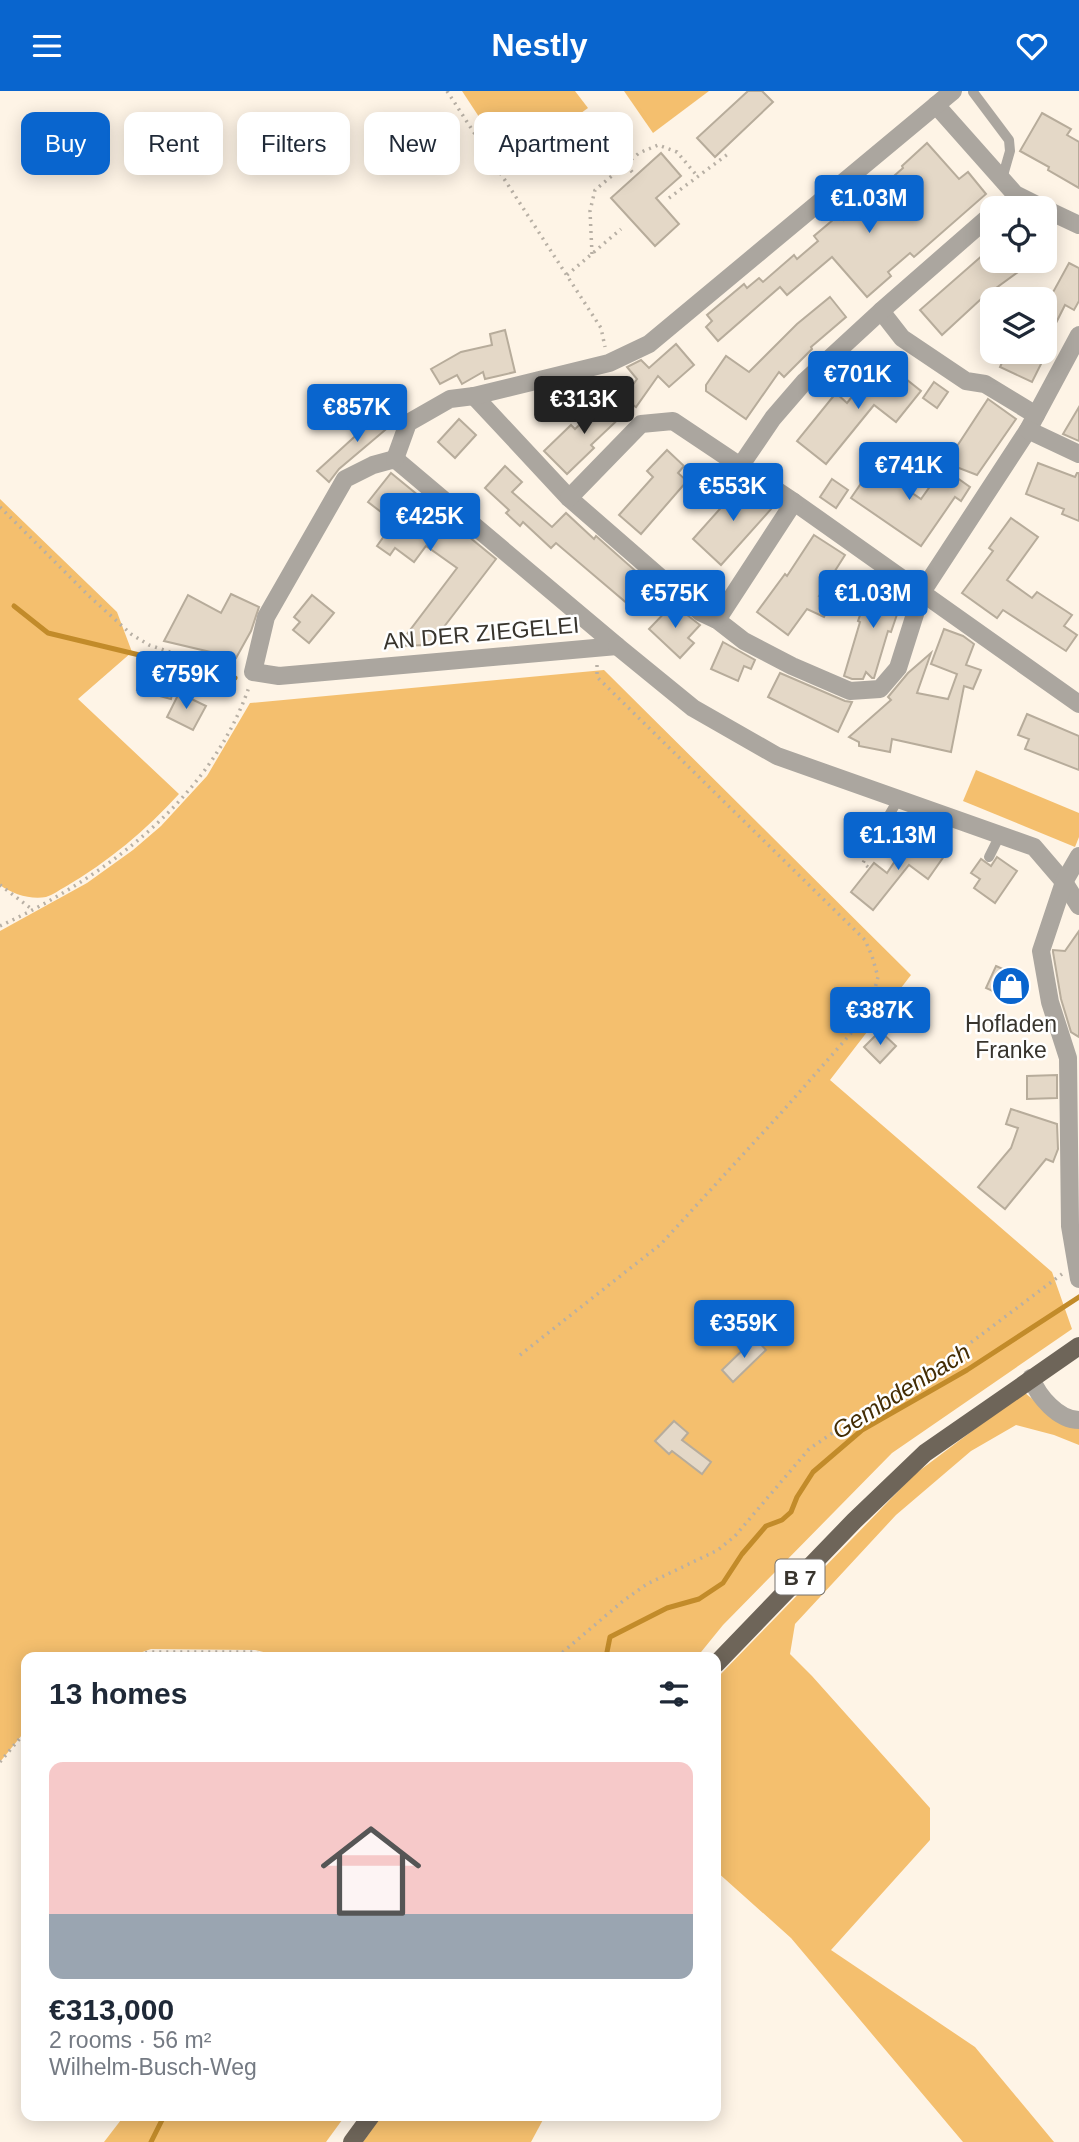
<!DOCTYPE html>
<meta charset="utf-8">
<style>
body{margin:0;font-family:Helvetica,sans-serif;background:#f6f6f7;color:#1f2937;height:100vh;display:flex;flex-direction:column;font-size:26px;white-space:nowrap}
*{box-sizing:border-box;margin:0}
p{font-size:23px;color:#747a83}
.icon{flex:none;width:38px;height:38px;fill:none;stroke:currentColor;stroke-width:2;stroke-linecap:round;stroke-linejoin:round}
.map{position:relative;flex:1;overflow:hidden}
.panel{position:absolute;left:21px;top:1561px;width:700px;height:469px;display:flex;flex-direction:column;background:#fff;border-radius:14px;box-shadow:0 4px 18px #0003}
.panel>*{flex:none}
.top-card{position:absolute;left:21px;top:21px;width:700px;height:63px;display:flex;gap:14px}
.tools{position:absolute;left:980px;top:105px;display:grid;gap:14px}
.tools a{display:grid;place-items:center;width:77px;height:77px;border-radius:14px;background:#fff;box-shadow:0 4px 18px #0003;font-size:35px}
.price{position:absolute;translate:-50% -60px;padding:0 16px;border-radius:7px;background:#0965ce;color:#fff;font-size:23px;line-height:46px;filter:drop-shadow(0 2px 4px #0008)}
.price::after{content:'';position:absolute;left:50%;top:42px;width:21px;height:16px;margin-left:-10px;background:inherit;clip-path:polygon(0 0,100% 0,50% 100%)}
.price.on{background:#222;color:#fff}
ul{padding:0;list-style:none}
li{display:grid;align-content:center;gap:14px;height:371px;padding:0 28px}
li+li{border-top:2px solid #e0e1e3}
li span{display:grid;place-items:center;height:217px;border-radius:14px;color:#555}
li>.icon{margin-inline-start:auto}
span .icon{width:126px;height:126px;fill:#fffc;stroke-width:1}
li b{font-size:30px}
h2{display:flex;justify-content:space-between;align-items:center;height:84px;padding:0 28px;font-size:30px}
.pill{padding:0 24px;border-radius:14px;background:#fff;box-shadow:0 4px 18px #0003;font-size:24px;line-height:63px}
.pill.on{background:#0965ce;color:#fff}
header{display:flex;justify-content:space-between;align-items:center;height:91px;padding:0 28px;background:#0965ce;color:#fff;font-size:32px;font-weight:700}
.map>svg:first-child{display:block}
.green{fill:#f4bf6e}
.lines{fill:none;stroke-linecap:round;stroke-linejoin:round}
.stream{stroke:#c28b2a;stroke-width:5}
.building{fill:#e4d8c7;stroke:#b7ac9b;stroke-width:2}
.path{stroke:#b8b0a5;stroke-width:3.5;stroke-dasharray:2 5;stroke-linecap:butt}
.service{stroke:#aba69f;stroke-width:10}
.minor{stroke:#aba69f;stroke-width:18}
.primary{stroke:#6e6559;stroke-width:18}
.labels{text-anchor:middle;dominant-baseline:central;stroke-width:5;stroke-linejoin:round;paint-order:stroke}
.shield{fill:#fff;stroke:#74716c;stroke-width:2}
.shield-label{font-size:21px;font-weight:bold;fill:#38342d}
.street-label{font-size:23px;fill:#38342d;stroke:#fff}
.poi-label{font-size:23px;fill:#38342d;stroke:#fff}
.water-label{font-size:24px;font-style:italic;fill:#442d04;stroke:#fff}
</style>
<header><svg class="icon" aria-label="menu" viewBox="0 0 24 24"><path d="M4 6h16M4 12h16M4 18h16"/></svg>Nestly<svg class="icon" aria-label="heart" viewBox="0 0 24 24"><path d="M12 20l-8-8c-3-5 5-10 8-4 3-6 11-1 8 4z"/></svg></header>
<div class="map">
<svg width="1079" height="2051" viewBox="0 0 1079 2051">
<rect width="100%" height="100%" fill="#fef4e6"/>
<g class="green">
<path d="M462,0H575L588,17L510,73Z"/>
<path d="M624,0H709L653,42Z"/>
<path d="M0,408L117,521L132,561L78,608L179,703C146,739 108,771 65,796C59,799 53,804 46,806C31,809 12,803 0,794Z"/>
<path d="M604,579L911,884L830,989L1052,1181L1072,1238L892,1362L723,1534L697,1566H284L255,1559L151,1558L128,1566H26V1639L0,1671V840L87,792L133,759L161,735L207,685L250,612Z"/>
<path d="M976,679L1079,722V746L1075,756L963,710Z"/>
<path d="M1024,1301L1061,1332L1079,1333V1354L1054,1344L1016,1334L971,1360L896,1424L795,1533L790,1563L812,1585L930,1717V1749L831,1859L975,1956L1054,2051H963L791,1847L716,1780V1588L915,1383Z"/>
<path d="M124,2025H345L326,2051H104Z"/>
<path d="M381,2025H545L531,2051H363Z"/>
</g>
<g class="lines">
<g class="stream">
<path d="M14,515L48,542L235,587"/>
<path d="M606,1566L610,1546L667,1517L699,1508L723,1492L742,1463L766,1435L782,1429L791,1421L797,1406L813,1381L862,1339L967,1279L1079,1206"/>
<path d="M151,2051L162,2029V2025"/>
</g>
</g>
<g class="building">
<path d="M748,0H762L773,11L715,66L697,47Z"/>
<path d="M1042,22L1071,38L1067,44L1079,51V97L1048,79L1049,76L1020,60Z"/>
<path d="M927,52L959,88L968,81L986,103L914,166L910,162L888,181L891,185L867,206L832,166L787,204L780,196L718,250L706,236L712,230L707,224L744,193L747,197L759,187L763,191L794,164L797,168L818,150L814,145L840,123L844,129L903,77L902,75Z"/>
<path d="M661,62L681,85L656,107L679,133L655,155L611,107Z"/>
<path d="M992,156V170H1033L981,208L942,244L920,219Z"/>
<path d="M1069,172L1079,177V210L1074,219L1065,214L1045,254V202L1051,205Z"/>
<path d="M830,206L846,226L811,256L812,258L784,286L779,281L746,328L706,300V294L726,265L749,281L797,233Z"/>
<path d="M505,239L515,281L485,288L483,281L462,293L457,284L440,293L431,278L461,261L492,254L490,243Z"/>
<path d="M676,253L694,274L669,296L658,285L636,316L623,307L637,288L627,276L641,269L649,277Z"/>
<path d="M1007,261H1047L1032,291L1000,276Z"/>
<path d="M882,269L921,300L896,331L874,314L826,373L797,350L836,302L847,312Z"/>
<path d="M934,291L948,301L937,317L923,307Z"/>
<path d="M611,304L626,321L591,354L594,357L567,383L544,360L571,334L575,338Z"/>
<path d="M988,308L1016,328L977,384L946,372Z"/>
<path d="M1079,316V350L1063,343Z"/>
<path d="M386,317L397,329L339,378L329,391L317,380Z"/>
<path d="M459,328L476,344L455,367L438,351Z"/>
<path d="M667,359L684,375L678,382L687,390L641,443L619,424L653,386L647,380Z"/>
<path d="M1038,372L1075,386L1077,382H1079V430L1062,423L1064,418L1026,403Z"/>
<path d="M505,375L522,391L512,401L552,436L566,422L594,448L596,445L648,491L629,514L556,452L551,457L523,431L520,435L506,422L509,419L485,397Z"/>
<path d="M873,375L921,408L943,377L970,396L961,410L955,406L921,455L851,407Z"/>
<path d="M391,382L496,468L430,554L398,555L457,477L426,455L414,471L395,457L390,464L377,455L394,431L368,411Z"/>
<path d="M832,388L848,399L836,417L820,406Z"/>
<path d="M744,391L772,417L721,474L693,448Z"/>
<path d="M1011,427L1038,446L1007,489L1032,507L1037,501L1072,524L1064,535L1077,544L1066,560L1003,519L997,527L962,502L993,460L989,457Z"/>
<path d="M814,444L845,464L819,505L831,511L824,526L807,518L788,544L757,521L785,483L787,485Z"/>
<path d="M872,490L904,503L891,541L888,540L874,587H872L866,581L863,588H852L844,585L860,531L858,530Z"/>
<path d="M231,503L259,516L251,540L236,567L164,550L188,504L221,522Z"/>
<path d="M312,504L334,522L309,552L293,539L300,531L294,526Z"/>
<path d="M673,513L700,534L688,547L694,552L680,567L649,538Z"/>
<path d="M944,538L963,545L974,553L966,574L981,579L973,598L964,595L951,661L892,648L890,661L859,655V651L849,646L891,609L888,606L908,582L931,562L917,602L948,608L957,583L931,573Z"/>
<path d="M723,551L755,569L751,578L744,575L738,590L711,578Z"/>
<path d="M143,578L176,586L171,608L137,599Z"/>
<path d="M780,582L845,610L852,611L838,641L768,606Z"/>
<path d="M179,602L206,615L193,639L167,626Z"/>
<path d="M1027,623L1079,645V679L1025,658L1029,648L1018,644Z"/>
<path d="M924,745L947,761L928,788L909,774L873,819L851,801L874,772L887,782L905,755L913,761Z"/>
<path d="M997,766L1017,780L995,812L974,797L980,788L971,782L981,768L991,775Z"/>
<path d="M1079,840V946L1071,941L1061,908L1053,861V859L1065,860Z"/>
<path d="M996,875L1023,887L1013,909L986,897Z"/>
<path d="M880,940L896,955L880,972L864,956Z"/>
<path d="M1057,984V1007L1027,1008V985Z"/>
<path d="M1011,1018L1057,1033L1058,1058L1053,1071L1046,1068L1005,1118L978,1096L1011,1057L1018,1037L1006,1033Z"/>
<path d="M755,1247L766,1259L733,1291L722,1279Z"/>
<path d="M674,1330L688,1342L682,1349L711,1371L702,1383L672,1360L669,1363L655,1350Z"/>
</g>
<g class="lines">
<g class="path">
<path d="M447,0L601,237L605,256"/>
<path d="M613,58L633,82"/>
<path d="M669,107L728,63"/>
<path d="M592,163L590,120L595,99L639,62L658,54L677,61L698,86"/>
<path d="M567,184L621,138"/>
<path d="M0,416L89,505L131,543L149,554L188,567L236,578"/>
<path d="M868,776L863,772L875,749"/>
<path d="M0,794L33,819"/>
<path d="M0,835C105,786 210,709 249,596"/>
<path d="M520,1264L661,1153L781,1022L868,923L878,886L872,865L865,849L597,586V573"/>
<path d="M132,1566L149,1561H254L267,1566"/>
<path d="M557,1566L623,1510L647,1493L718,1459L735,1445L809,1358L859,1324L941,1274L1062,1183"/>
<path d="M0,1671L26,1640"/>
</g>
<g class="service">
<path d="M973,1L1009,49L1010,60L1002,88"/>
<path d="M881,738L899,707"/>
<path d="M989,766L1000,744"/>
</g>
<g class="minor">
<path d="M936,14L1015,103L1043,117"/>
<path d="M1045,118L1079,134"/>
<path d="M881,220L902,247L966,290L985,293L1036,324"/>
<path d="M474,305L569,407L700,521L717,529L744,550L792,575L850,600L880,598L898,577L922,501L1028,339L1079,244"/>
<path d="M1028,339L1079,363"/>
<path d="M395,368L617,555L279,585L253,581L266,526L345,388L373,374Z"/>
<path d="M395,368L408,332L450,308L474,305L609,272L649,253L953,0"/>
<path d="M741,374L773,327L805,290L881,220L992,123"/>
<path d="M569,407L641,333L673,330L794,411L1079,613"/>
<path d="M717,529L794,411"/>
<path d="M617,555L693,617L777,665L1034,756L1064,791L1079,815"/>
<path d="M1079,765L1064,791L1041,860L1050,911L1068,967L1070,1135L1079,1188"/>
<path d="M1031,1287C1038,1305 1058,1329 1079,1329"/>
</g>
<g class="primary">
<path d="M716,1573L854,1430L925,1362L1079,1255"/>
<path d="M352,2051L371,2025"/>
</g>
</g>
<defs>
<symbol id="shop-disc" viewBox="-11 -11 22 22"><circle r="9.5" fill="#0965ce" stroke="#fff"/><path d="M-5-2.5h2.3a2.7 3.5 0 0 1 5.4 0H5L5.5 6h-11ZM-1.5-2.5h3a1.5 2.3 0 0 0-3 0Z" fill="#fff"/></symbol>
</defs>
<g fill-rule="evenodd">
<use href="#shop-disc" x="989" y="873" width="44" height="44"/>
</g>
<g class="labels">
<rect class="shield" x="775.5" y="1468.5" width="49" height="35" rx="5"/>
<g class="shield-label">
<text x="800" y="1486">B 7</text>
</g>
<g class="street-label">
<text transform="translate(481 542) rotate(-5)">AN DER ZIEGELEI</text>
</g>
<g class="poi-label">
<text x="1011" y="933">Hofladen<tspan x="1011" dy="26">Franke</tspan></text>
</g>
<g class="water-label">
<text transform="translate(901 1300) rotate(-32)">Gembdenbach</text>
</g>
</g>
</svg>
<div class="tools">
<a><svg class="icon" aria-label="locate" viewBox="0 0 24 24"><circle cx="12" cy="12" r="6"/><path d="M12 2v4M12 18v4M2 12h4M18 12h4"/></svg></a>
<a><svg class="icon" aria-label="layers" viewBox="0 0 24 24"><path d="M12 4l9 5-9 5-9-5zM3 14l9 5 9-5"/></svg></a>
</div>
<b class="price" style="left:869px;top:144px">€1.03M</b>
<b class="price" style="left:858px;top:320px">€701K</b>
<b class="price on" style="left:584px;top:345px">€313K</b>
<b class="price" style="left:357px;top:353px">€857K</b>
<b class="price" style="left:909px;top:411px">€741K</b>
<b class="price" style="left:733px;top:432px">€553K</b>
<b class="price" style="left:430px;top:462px">€425K</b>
<b class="price" style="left:675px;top:539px">€575K</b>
<b class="price" style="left:873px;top:539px">€1.03M</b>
<b class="price" style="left:186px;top:620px">€759K</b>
<b class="price" style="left:898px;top:781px">€1.13M</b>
<b class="price" style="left:880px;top:956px">€387K</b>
<b class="price" style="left:744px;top:1269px">€359K</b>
<div class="top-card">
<a class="pill on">Buy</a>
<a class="pill">Rent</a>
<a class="pill">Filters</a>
<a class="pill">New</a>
<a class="pill">Apartment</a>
</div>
<section class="panel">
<h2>13 homes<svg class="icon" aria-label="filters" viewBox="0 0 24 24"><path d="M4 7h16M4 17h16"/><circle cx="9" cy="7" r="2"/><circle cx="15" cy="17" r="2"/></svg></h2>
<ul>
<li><span style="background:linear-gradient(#f6c9c9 70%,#9aa5b1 0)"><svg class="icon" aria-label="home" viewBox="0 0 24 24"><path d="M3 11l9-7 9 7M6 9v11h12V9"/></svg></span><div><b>€313,000</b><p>2 rooms · 56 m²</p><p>Wilhelm-Busch-Weg</p></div></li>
</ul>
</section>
</div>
